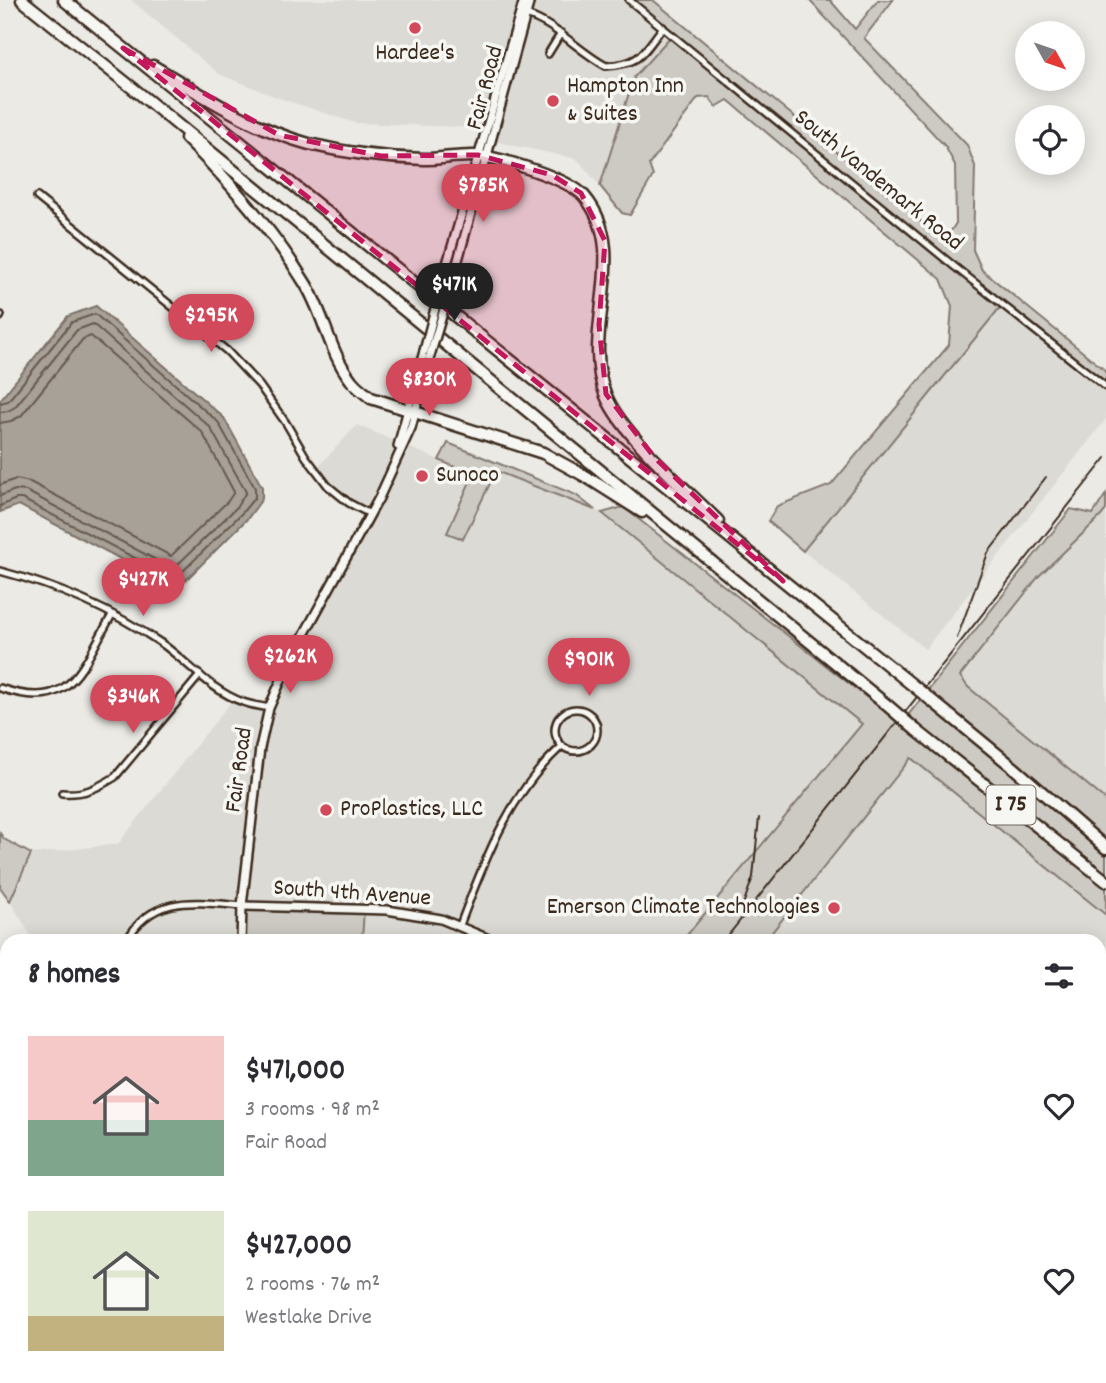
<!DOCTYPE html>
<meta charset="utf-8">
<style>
body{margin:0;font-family:Dekko,sans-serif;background:#f7f7f7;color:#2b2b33;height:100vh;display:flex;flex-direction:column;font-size:26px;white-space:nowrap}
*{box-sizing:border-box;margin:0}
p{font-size:23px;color:#7c7c81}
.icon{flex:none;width:38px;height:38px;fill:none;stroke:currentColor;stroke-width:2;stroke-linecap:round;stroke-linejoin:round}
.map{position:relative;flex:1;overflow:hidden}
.details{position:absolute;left:0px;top:934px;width:1106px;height:450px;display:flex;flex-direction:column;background:#fff;border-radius:21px 21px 0 0;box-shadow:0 4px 18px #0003}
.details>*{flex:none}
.needle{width:46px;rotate:130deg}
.controls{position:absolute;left:1015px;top:21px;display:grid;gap:14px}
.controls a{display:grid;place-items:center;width:70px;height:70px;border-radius:50%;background:#fff;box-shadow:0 4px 18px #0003;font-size:35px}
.price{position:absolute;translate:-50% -60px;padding:0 16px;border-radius:24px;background:#d1495b;color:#fff;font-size:23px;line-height:46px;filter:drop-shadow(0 2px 4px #0008)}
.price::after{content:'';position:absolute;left:50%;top:42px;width:21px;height:16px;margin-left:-10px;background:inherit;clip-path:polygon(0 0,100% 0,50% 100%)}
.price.active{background:#222;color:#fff}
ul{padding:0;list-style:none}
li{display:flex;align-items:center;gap:21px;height:175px;padding:0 28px}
li span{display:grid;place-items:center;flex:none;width:196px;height:140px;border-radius:0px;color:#555}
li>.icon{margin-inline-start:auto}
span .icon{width:84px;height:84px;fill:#fffc;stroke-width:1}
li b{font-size:30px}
h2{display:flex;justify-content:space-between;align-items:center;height:84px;padding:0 28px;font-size:30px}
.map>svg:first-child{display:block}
.built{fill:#dcdad4}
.green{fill:#cdcac4;stroke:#847a71;stroke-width:2}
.water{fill:#a8a198;stroke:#7c7167;stroke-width:2}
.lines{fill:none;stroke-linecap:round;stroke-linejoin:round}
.shore{stroke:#675a4f;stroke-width:2}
.street-casing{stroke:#3b2a1e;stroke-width:10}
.secondary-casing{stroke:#3b2a1e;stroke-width:12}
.highway-casing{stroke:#3b2a1e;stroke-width:15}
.street{stroke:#f6f6f2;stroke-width:5}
.secondary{stroke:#f6f6f2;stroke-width:7}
.highway{stroke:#f6f6f2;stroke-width:10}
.rail{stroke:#3b2a1e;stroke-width:2}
.secondary-bridge-casing{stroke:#3b2a1e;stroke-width:12;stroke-linecap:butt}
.highway-bridge-casing{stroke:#3b2a1e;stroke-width:15;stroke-linecap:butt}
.secondary-bridge{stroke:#f6f6f2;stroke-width:7}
.highway-bridge{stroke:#f6f6f2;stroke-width:10}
.marked{fill:#c2185b;fill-opacity:0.2;stroke:#c2185b;stroke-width:5;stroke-dasharray:14 9;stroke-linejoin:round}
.poi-dot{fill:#d1495b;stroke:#f6f6f2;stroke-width:2.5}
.labels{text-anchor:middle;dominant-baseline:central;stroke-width:7;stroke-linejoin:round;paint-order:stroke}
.shield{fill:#f6f6f2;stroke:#73675e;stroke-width:2}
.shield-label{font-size:23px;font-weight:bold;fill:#3b2a1e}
.poi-label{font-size:24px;fill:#3b2a1e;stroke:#f6f6f2;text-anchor:start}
.street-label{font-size:24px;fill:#3b2a1e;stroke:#f6f6f2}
</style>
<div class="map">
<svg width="1106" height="1383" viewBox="0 0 1106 1383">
<rect width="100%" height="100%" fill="#ebeae5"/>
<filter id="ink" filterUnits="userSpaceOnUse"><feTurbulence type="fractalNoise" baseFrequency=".0143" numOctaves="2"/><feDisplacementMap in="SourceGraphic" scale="14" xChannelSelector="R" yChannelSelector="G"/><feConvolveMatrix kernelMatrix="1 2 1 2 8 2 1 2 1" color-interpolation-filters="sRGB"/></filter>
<g filter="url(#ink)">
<g class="built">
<path d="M131,0H629L672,35L634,77L600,186L577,159L483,139L486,128L355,123L282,99L219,74Z"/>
<path d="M1003,305L1106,387V419L925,649L803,551Z"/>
<path d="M357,425L474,475L447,532L462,539L496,471L602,513L862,724L682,941H362L364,909L241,941H34L10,901L31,854L118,844L234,698L269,708L289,662L370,514L349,503L315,470Z"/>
<path d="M1106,510V800L968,687L960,676L1039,576Z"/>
<path d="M911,757L1106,915V1383H417L422,1377H1099V942L765,941Z"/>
<path d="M156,1377H325L320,1383H157Z"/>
</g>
<g class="green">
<path d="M629,0H653L941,238L946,239L956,223L955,165L945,146L809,0H830L855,29L878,0H893L864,38L967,145L975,166L973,250L982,270L1106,371V387L1002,305L803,551L768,521L777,506L831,485L949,345L952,306L941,279L728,100L716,107L709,97L698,98L649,165L653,176L630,215L622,213L600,186L634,77L672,35Z"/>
<path d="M448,443L576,495L595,510L496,471L463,539L447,533L473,475L439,460Z"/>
<path d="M1106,494V510L1101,516L1039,576L960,676L968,687L1106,800V915L911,758L765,941H682L862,724L602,513L623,507L901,724L1071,509L1093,514Z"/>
<path d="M0,833L4,839L31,854L10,901L0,887Z"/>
<path d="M242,906L364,909L362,941L241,942Z"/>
<path d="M613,1377H756L757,1383H608Z"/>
</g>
<path class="water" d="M96,306L224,418L262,487V499L248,518L177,589L19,505L0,512V400L68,316Z"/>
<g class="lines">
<g class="shore">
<path d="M0,403L8,401L72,322L95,314L218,422L255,488V497L242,513L175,579L22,499H16L0,506"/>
<path d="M0,412L8,411L15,407L77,330L93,324L210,427L246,492L236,508L173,569L26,491L15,490L0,496"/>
<path d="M0,423L11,421L21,416L83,339L91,336L202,432L234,492L228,501L171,556L30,482L16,479L0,485"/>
</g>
<defs>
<g id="street">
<path d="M629,0L955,267L1106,387"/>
<path d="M526,15C557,25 578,51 606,66C641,64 642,54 663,27"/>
<path d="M548,54L561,33"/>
<path d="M37,197L227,351L259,385L286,423L306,457L328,486L349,503L370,514"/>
<path d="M0,317L1,315"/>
<path d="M0,571C57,586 112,610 161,643C188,662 211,691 243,702C251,705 260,706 269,708"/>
<path d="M0,688C73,713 80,669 112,615"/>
<circle cx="576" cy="730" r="21"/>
<path d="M62,793C84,795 97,788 115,777L200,675"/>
<path d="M460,925C485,859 509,794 562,746"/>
<path d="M126,942C151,893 197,902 242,906"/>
<path d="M0,1190L7,1195"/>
<path d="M0,1313L7,1319"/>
<path d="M78,1377L85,1383"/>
</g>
<g id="secondary">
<path d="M444,274L524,0"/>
<path d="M452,282L530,0"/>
<path d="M398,446L424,351"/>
<path d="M242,906L387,910L441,919L496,942"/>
<path d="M241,942L242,906L260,748L269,708L289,662L379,498L411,428L430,356"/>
<path d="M238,1377V1383"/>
<path d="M1052,1377L1061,1383"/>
</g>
<g id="highway">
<path d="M22,0L140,94L888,706"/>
<path d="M64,0L905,679"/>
<path d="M153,66C203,95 252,129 309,144C346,153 385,158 424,159C441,159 459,155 477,156C499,157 569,179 584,196C633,253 579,331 606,396C623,436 686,489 718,521"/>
<path d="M186,138C230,182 272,229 305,283C324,313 329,352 351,380C356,387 364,392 371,398L543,453L585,476L642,512"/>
<path d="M936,704L1013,767L1106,848"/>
<path d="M916,730L1106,881"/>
</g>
</defs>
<use href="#street" class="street-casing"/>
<use href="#secondary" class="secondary-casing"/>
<use href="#highway" class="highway-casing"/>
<use href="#street" class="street"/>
<use href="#secondary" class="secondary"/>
<use href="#highway" class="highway"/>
<g class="rail">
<path d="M957,638L988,553L1046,477"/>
<path d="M741,910L753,877L759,818"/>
<path d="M723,942L1106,458"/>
<path d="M365,1383L369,1377"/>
<path d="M379,1383L383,1377"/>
</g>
<defs>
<g id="secondary-bridge">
<path d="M424,351L444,274"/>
<path d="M430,356L452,282"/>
</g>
<g id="highway-bridge">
<path d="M905,679L936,704"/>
<path d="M888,706L916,730"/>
</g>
</defs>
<use href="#secondary-bridge" class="secondary-bridge-casing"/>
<use href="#highway-bridge" class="highway-bridge-casing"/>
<use href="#secondary-bridge" class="secondary-bridge"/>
<use href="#highway-bridge" class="highway-bridge"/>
</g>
</g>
<path class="marked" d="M123,48L279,135L381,156L478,155L552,175L581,193L605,241L599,325L606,394L654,457L783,581Z"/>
<g class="poi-dot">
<circle cx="415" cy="28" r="7"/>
<circle cx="553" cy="101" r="7"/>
<circle cx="422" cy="476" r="7"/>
<circle cx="326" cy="810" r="7"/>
<circle cx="834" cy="908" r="7"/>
</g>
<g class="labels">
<rect class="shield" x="986.5" y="785.5" width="49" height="39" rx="5"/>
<g class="shield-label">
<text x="1011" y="805">I 75</text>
</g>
<g class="poi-label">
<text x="415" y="54" text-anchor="middle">Hardee's</text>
<text x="567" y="87">Hampton Inn<tspan x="567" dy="28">&amp; Suites</tspan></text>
<text x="436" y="476">Sunoco</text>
<text x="340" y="810">ProPlastics, LLC</text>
<text x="820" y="908" text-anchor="end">Emerson Climate Technologies</text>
</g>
<g class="street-label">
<text transform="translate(486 88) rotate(-75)">Fair Road</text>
<text transform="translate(878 181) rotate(39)">South Vandemark Road</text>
<text transform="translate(240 770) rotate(-82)">Fair Road</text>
<text transform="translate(352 894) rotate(4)">South 4th Avenue</text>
</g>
</g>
</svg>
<div class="controls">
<a><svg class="needle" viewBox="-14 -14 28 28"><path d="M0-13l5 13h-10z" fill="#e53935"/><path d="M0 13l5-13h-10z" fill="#7c7c81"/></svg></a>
<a><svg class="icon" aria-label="locate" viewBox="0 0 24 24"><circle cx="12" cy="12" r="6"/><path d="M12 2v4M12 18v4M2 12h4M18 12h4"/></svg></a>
</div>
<b class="price" style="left:483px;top:224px">$785K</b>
<b class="price active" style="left:454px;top:323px">$471K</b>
<b class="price" style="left:211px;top:354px">$295K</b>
<b class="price" style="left:429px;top:418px">$830K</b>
<b class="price" style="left:143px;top:618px">$427K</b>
<b class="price" style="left:290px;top:695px">$262K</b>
<b class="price" style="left:589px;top:698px">$901K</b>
<b class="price" style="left:133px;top:735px">$346K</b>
<section class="details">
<h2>8 homes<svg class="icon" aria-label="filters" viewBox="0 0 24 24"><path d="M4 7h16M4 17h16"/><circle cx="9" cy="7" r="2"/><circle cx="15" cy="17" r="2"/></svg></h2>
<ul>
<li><span style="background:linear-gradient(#f6c9c9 60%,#7fa58c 0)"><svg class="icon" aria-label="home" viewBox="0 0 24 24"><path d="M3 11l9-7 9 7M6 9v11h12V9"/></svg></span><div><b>$471,000</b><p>3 rooms · 98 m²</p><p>Fair Road</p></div><svg class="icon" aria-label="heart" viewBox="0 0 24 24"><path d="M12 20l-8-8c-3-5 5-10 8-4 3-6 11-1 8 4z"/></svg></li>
<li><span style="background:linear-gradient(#dfe7d0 75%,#c2b280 0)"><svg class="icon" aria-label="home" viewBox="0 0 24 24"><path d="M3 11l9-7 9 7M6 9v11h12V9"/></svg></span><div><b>$427,000</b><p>2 rooms · 76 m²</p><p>Westlake Drive</p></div><svg class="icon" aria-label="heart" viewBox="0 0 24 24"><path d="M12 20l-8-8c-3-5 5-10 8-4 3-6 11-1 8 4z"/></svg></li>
</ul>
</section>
</div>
